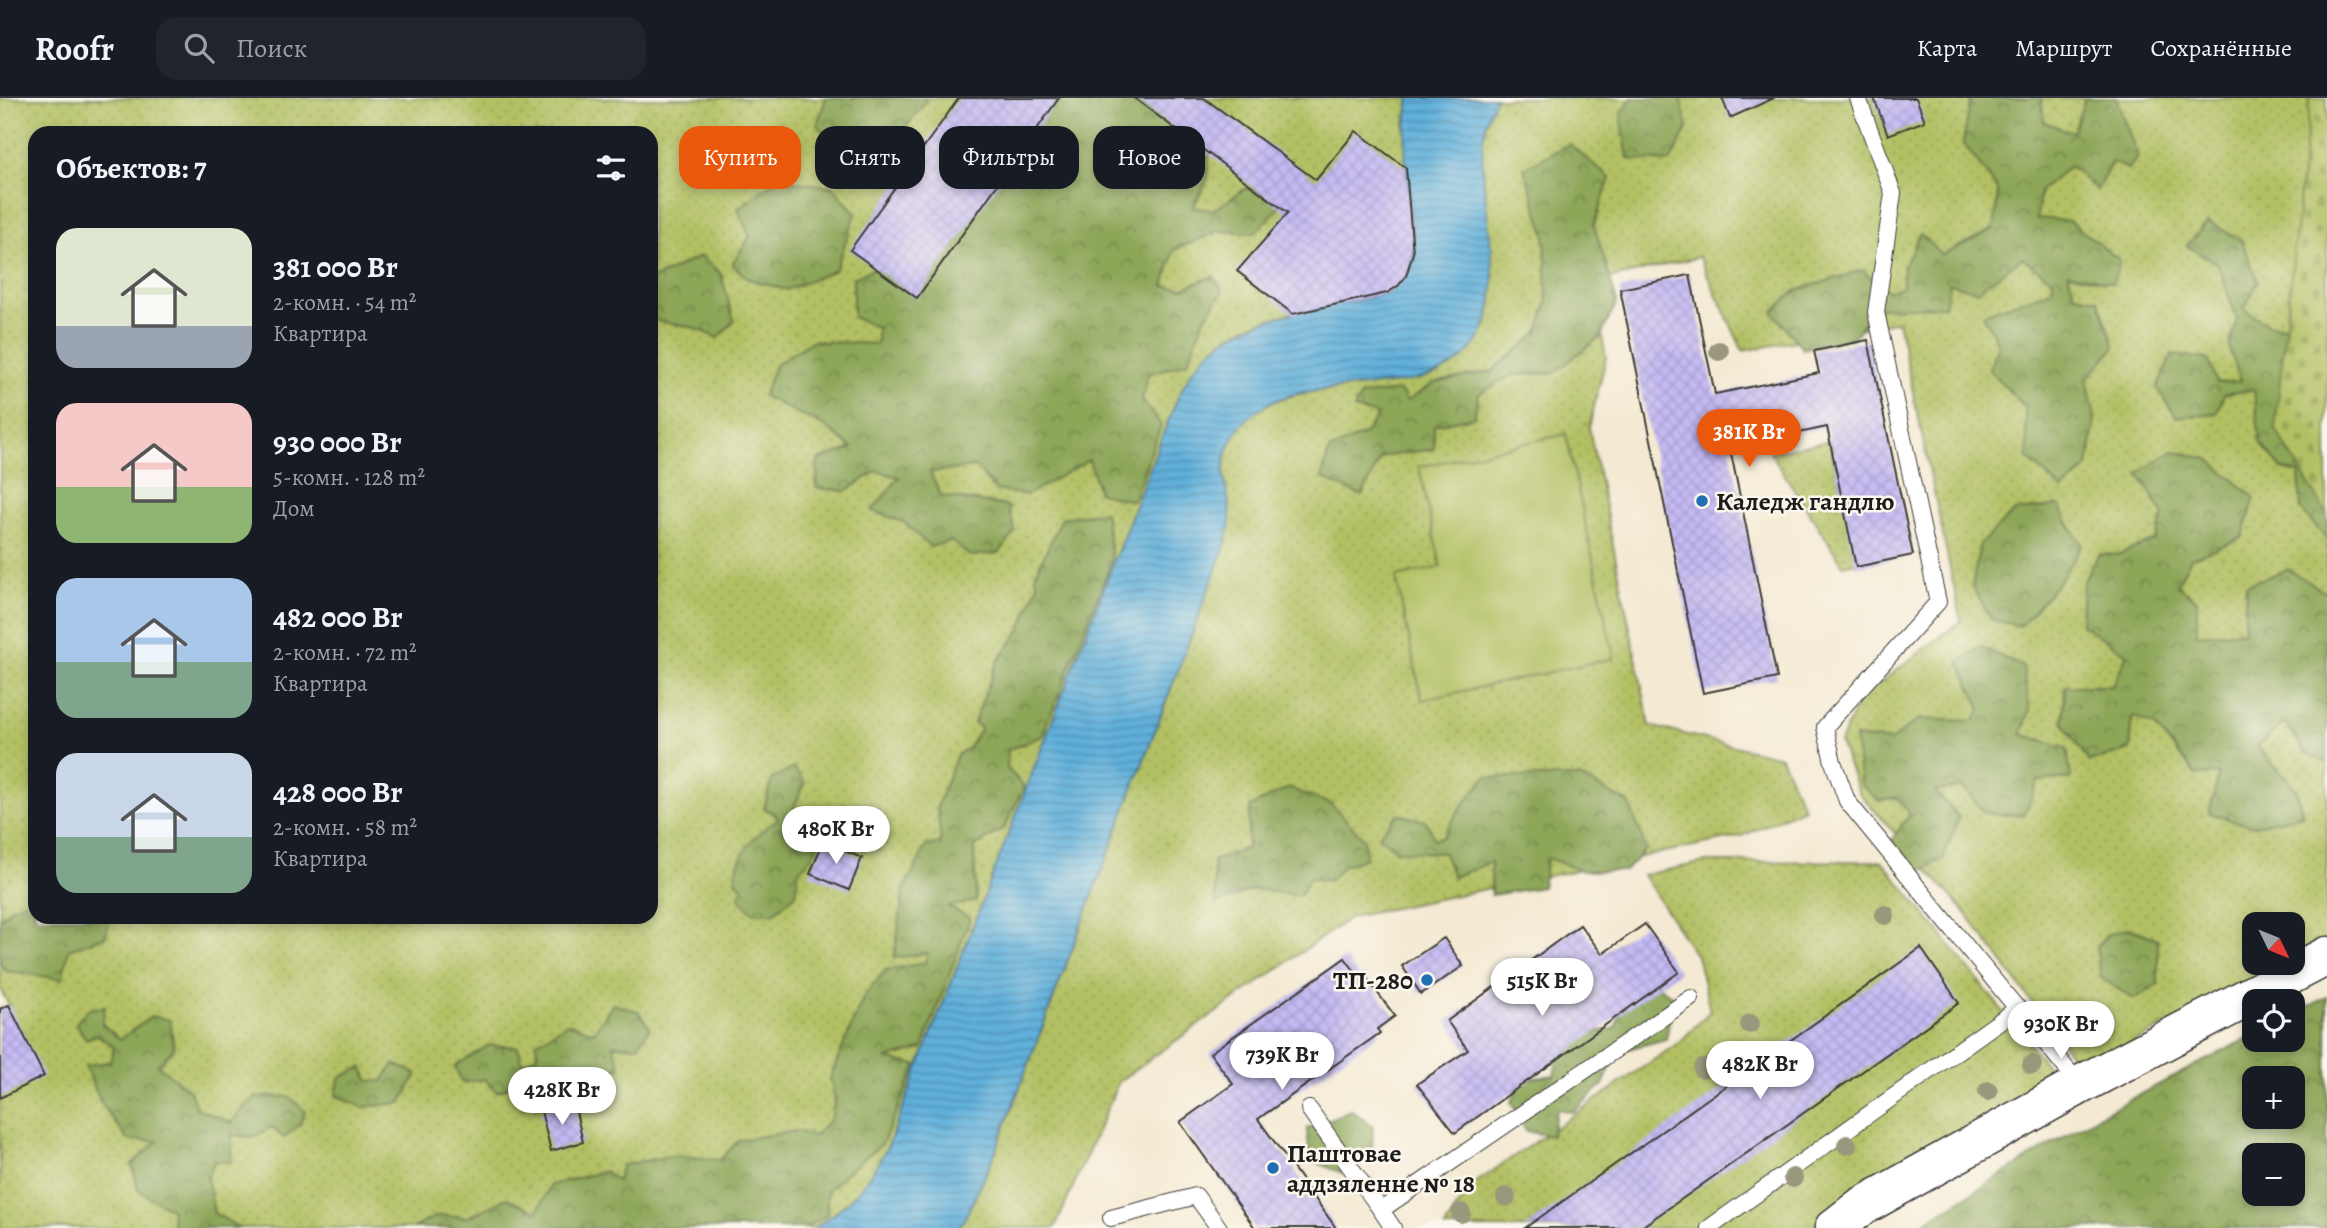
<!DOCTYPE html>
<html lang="ru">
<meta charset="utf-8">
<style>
body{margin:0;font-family:Alegreya,serif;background:#20242c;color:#f1f3f6;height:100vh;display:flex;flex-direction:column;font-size:26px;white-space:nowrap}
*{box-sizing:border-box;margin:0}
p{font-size:23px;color:#9ea1a6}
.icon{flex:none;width:38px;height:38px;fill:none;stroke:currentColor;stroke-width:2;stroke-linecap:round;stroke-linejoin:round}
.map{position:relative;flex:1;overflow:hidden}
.sheet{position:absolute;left:28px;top:28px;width:630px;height:798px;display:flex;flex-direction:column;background:#171b24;border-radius:21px;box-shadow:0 4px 10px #0003}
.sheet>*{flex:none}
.guide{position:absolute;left:679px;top:28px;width:665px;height:63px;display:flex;gap:14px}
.needle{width:46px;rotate:133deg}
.tools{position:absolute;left:2242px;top:814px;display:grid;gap:14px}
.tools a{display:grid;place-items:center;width:63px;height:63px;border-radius:14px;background:#171b24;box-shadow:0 4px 10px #0003;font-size:35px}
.price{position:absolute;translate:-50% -60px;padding:0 16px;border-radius:24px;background:#fff;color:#222;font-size:23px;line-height:46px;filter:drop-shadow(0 2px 4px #0008)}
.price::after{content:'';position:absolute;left:50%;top:42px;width:21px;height:16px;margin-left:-10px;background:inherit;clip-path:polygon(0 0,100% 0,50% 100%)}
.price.on{background:#ea580c;color:#fff}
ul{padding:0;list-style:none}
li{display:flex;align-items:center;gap:21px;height:175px;padding:0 28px}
li span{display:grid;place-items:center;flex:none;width:196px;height:140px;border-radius:21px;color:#555}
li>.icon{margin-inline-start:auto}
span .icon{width:84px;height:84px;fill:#fffc;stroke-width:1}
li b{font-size:30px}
h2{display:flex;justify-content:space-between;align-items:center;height:84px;padding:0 28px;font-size:30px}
.chip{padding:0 24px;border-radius:21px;background:#171b24;box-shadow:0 4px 10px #0003;font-size:24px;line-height:63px}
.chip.on{background:#ea580c;color:#fff}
header{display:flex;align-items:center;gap:42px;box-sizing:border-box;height:98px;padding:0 35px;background:#171b24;border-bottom:2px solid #363941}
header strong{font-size:33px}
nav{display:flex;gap:38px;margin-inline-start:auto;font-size:24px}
.search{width:490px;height:63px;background:#20242c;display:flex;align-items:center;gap:18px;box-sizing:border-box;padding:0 24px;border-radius:21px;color:#9ea1a6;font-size:26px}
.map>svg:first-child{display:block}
.grass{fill:url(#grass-dots);stroke:#676e40;stroke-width:2;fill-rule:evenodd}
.forest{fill:url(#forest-crowns);stroke:#54613a;stroke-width:2;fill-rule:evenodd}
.cemetery{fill:url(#cemetery-stones);stroke:#676e40;stroke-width:2}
.park{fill:#b2c063;stroke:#676e40;stroke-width:2}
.water{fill:url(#water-rules);stroke:#3e667c;stroke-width:2}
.building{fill:url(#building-cross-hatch)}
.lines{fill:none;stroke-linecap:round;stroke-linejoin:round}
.service-casing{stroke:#3c3b37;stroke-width:18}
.secondary-casing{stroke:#3c3b37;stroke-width:41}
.service{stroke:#fff;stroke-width:16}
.secondary{stroke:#fff;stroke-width:38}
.tree{fill:#9a987c}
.poi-dot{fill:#1f6fb2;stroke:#fbf7ec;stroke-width:2.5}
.labels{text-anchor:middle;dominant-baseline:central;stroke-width:5;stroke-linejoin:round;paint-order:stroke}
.poi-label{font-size:26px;font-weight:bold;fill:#1c1c1c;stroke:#fbf7ec;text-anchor:start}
</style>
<header>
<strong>Roofr</strong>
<div class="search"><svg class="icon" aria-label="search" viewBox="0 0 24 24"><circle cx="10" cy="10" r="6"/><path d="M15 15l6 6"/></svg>Поиск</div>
<nav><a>Карта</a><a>Маршрут</a><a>Сохранённые</a></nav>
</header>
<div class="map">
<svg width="2327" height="1130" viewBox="0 0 2327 1130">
<defs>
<pattern id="grass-dots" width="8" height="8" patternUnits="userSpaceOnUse" patternTransform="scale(1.75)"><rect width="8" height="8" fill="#b2c063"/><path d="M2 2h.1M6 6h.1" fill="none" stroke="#98a455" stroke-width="1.8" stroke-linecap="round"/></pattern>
<pattern id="forest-crowns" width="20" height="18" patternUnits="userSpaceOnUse" patternTransform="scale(1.75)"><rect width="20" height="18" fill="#8da659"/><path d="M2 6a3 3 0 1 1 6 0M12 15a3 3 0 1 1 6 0" fill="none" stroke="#728649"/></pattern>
<pattern id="cemetery-stones" width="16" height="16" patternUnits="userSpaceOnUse" patternTransform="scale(1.75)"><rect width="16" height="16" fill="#b2c063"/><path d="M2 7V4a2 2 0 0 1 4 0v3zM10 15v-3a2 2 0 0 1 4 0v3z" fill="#98a455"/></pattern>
<pattern id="water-rules" width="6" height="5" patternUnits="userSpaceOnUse" patternTransform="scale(1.75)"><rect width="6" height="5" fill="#60b0db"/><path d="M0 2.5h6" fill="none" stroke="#4e8eb1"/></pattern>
<pattern id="building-cross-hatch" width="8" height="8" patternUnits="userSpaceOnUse" patternTransform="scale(1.75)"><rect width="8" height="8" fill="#c5baf3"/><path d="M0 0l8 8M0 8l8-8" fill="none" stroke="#a99fd0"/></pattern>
</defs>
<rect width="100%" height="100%" fill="#fbf7ec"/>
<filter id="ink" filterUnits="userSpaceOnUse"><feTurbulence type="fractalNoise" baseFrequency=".0143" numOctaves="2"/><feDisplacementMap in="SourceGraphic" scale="14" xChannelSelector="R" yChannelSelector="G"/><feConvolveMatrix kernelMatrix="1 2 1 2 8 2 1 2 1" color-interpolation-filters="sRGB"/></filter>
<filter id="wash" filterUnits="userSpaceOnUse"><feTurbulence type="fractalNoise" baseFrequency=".00686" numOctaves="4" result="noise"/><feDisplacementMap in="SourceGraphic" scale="28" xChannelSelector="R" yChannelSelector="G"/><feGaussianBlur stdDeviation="1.57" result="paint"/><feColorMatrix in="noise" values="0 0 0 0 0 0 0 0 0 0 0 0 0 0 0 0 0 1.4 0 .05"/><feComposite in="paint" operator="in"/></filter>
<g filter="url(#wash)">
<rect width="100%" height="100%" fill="#f4ead3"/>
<g class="grass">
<path d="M0,0H1410L1405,25L1413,155L1406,178L1398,188L1387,195C1333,212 1248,211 1207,256C1194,269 1177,308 1167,326L888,1048C867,1086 850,1107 814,1130H0V911L9,907L0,891ZM35,35H651V819H35Z"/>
<path d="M1496,0H2327V842L2293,860L2292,826H2254V864L2284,865L2082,972L1965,814L1859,695L1840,644L1860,600L1961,523L1898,223L1743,253L1699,159L1592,185L1606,260L1589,330L1650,628L1781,659L1804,710L1742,738L1351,819L1119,983L1055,1130H958L978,1094L992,1062L1222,456C1227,441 1231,424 1228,408C1225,392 1221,377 1225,360C1239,296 1303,295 1355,289C1382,286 1409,283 1435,276L1492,191V170L1481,47L1489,12Z"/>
<path d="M1829,343L1859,463L1843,467L1770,354Z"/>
<path d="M1882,763L2059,983L1848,1100L1810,1130H1445L1468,1090L1681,943L1710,913L1698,861L1643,777L1705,764Z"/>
</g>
<g class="forest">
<path d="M826,0H926L924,6L896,42L844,51L817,27Z"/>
<path d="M1036,0H1198L1210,22L1208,80L1193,110L1214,112L1246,90L1285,103L1255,135L1219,133L1174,152L1164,188L1184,190L1213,178L1223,193L1203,223L1188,264L1148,276L1142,302L1161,327L1133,403L1099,395L1089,362L1027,397L995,392L976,369L930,374L941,398L1008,408L1015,434L999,455L970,458L951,443L930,449L904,424L872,413L899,379L877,373L846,393L816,390L818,362L852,350L824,328L763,298L776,266L812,243L877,246V229L853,219V180L886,165Z"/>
<path d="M1632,0H1680L1688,29L1670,64L1628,61L1621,17Z"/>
<path d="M1971,0H2041L2044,24L2073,35L2085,0H2116L2138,59L2128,71L2112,64L2097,92L2070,68L2040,93L2037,120L2069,123L2120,162L2113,185L2068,175L2075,197L2098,201L2115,249L2087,281L2095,321L2088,369L2062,392L2028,360L2025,309L1989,272L1998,246L1983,216L2052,192L2053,182L2022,160L1977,193L1950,185L1944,208L1875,210L1853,240L1803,251L1773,214L1795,193L1862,172L1888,193L1903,188V170L1920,136L1942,157L1994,131L1998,92L1963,45Z"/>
<path d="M1569,46L1610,80L1594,127L1617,204L1601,238L1554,275L1512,277L1479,296L1474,319L1434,327V351L1381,359L1362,398L1322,380L1329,352L1365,336L1378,317L1354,311L1361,297L1400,293L1407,303L1434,285L1492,273L1538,235L1547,205L1545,136L1524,70Z"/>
<path d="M777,81L833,89L856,116L835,172L787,192L748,181L732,166L750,139L738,111Z"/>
<path d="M2208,124L2241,142L2258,183L2244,211L2269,227L2307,229L2327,345V441L2301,412L2299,375L2282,371L2260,344L2254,292L2224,296L2217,315L2176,319L2157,290L2172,257L2208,261L2217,285L2241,283L2229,250L2237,221L2218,166L2187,148Z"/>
<path d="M701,158L721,176L734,223L718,240L695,230L651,222V182Z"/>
<path d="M2173,353L2209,361L2255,400L2242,440L2191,460L2177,487L2197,502V537L2244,533L2246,487L2288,471L2327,495V665L2306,655L2285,624L2257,648L2296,691L2303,717L2250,728L2209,715L2219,676L2196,677L2155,628L2133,618L2130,652L2089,664L2063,624L2065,588H2113L2127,556L2081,526L2083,484L2099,456L2117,457L2155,442L2164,417L2138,375Z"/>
<path d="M2058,407L2082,447L2058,485L2021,528L1992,522L1972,488L1980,446L2014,414Z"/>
<path d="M1105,414L1112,462L1042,638L1008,652L1007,670L1024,689L1005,729L974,750L976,803L948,809L970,820L922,951L886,961L917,967L882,1046L850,1071L827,1093V1117L804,1130H414L436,1118L468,1119L507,1100L537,1114L550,1087L605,1073L617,1083L622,1067L675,1057L720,1062L739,1042L796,1033L814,1038L831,1021L835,1001L830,980L864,898L886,872L925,865L927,855L894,860L904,792L926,748L941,745L937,708L957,657L968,650L981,630L974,625L997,564L1021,531L1038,486L1035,477L1062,420Z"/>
<path d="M1981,549L2023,569L2030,612L2021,636L2067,650L2071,680L2038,683L2024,718L1985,715L1962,689L1935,693L1959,719L1943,761L1921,773L1890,744L1910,716L1896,699L1879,703L1861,687L1855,639L1890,643L1919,621L1974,623L1981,611L1959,564Z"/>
<path d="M794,670L805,685L794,709L801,728L818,733C820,751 811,762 798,773L796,796L774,815H754L739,800L743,790L735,782C738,754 754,736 777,722L776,716L764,711L772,681Z"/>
<path d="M1486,679H1580L1629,705L1646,751L1625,773H1583L1547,760L1542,789L1491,797V764L1453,779L1444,755L1397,753L1378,738L1398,716L1426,723L1434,741L1443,739L1458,713Z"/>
<path d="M1288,690L1331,706L1364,741L1366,760L1343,768L1329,783L1309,780L1300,798L1254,791L1216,806L1213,763L1247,750L1250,709Z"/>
<path d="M35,799V819H111L105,839L69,851L62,881L6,873L0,864V821L11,810Z"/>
<path d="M2128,830L2158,841V886L2134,901L2101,880L2096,849L2107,837Z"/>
<path d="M1655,886L1674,899L1666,941L1617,954L1603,987L1573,1014L1557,1011L1551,1038L1526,1033L1511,1004L1521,982L1554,977L1558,959L1582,935L1615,931L1621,913Z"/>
<path d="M2327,899V1130H1915L2098,1018L2254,937V942H2292L2293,917ZM2254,980H2292V1018H2254ZM2254,1057H2292V1096H2254Z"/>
<path d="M613,906L638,913L650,930L638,948L613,947L621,970L597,976L577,964L573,986L543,987L519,984L497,994L484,981L462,985L455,968L489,947L518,949L523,965L537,958L536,945L567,925L594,934Z"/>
<path d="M105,909L102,926L120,941L152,918L170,922L174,950L158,967L190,993L196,1010L232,1025C252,996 256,997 290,999L305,1013L300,1026L284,1040L271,1029L255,1039L232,1037L231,1064L214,1063L207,1080L214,1115L240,1130H174L171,1111L138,1092L132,1066L158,1043L128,1042L101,1005L85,967L110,964L114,949L98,937L86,941L76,925L88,911Z"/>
<path d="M394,966L417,976L401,1005L363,1009L336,998L339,980L362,969L369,983H383Z"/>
<path d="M1351,1012L1373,1028L1372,1059L1342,1075L1310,1062L1307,1031Z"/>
</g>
<path class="cemetery" d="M2310,0H2327V417L2275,330Z"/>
<path class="park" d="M1566,336L1614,560L1422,602L1396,479L1441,469L1419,369Z"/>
<path class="water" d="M1410,0H1496C1454,72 1527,187 1471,252C1412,319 1276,255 1232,342C1214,378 1232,392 1230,425C1229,436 1225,446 1222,456L992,1062L964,1122L958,1130H814C850,1107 867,1086 888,1048L1167,326C1174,309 1180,292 1190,277C1231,211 1321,215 1387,195C1398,188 1408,180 1411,167C1416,150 1411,130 1410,113C1406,75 1402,38 1410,0Z"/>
<g id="blocks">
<g class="building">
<path d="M959,0H1059L917,200L850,152Z"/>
<path d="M1134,0H1204L1316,82L1356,33L1406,70L1413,155L1406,178L1398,188L1387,195L1293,216L1237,173L1288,115Z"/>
<path d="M1722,0H1774L1730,20Z"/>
<path d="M1874,0H1916L1925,23L1888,37Z"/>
<path d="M1690,177L1715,296L1819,275L1814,253L1868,242L1913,457L1856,469L1827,329L1730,350L1777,580L1703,595L1620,191Z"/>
<path d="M823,744L862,760L849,792L810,776Z"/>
<path d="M1645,826L1679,874L1455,1035L1417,986L1468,952L1447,923L1580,827L1602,856Z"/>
<path d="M1444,840L1463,868L1421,896L1402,868Z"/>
<path d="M1921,850L1959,905L1689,1096L1640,1130H1525Z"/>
<path d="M1345,860L1360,880L1364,877L1395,918L1377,931L1380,935L1258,1021L1336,1130H1255L1180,1024L1233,986L1210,955Z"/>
<path d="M9,907L44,978L0,1000V911Z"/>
<path d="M574,1005L583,1044L551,1053L541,1013Z"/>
</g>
</g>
</g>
<g filter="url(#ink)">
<use href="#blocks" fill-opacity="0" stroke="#3c3b37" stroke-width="2"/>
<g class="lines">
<defs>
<g id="service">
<path d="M1858,0L1893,95L1876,214L1938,504L1825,629L1833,664L1847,703L2080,987"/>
<path d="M1309,1011L1381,1112"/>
<path d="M1111,1120L1196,1098L1219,1130"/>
<path d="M1393,1130L1381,1112L1691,900"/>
<path d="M1709,1130L2018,910"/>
</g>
<path id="secondary" d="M1834,1130L1861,1109L2080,987L2327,858"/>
</defs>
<use href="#service" class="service-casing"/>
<use href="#secondary" class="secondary-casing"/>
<use href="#service" class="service"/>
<use href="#secondary" class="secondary"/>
</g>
<g class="tree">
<circle cx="1719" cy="253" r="10"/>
<circle cx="1885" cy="817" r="10"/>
<circle cx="1750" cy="926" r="10"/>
<circle cx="2032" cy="967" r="10"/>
<circle cx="1703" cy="971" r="10"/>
<circle cx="1988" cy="993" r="10"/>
<circle cx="1847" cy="1047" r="10"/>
<circle cx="1793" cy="1080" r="10"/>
<circle cx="1506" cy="1099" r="10"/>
<circle cx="1461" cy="1115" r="10"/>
</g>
</g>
<g class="poi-dot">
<circle cx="1702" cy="403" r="7"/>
<circle cx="1427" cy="882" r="7"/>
<circle cx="1273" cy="1070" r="7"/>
</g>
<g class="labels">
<g class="poi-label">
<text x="1716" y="403">Каледж гандлю</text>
<text x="1413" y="882" text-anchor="end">ТП-280</text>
<text x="1287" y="1055">Паштовае<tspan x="1287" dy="30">аддзяленне № 18</tspan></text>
</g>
</g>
</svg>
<div class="tools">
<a><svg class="needle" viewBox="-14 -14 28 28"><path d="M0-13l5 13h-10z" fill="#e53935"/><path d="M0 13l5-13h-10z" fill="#9ea1a6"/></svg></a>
<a><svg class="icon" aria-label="locate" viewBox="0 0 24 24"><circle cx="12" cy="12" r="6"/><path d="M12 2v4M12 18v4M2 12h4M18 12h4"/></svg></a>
<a>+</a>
<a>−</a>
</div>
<b class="price on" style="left:1749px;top:371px">381K Br</b>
<b class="price" style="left:836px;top:768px">480K Br</b>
<b class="price" style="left:1542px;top:920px">515K Br</b>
<b class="price" style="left:2061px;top:963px">930K Br</b>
<b class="price" style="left:1282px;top:994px">739K Br</b>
<b class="price" style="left:1760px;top:1003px">482K Br</b>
<b class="price" style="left:562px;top:1029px">428K Br</b>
<div class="guide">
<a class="chip on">Купить</a>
<a class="chip">Снять</a>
<a class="chip">Фильтры</a>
<a class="chip">Новое</a>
</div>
<section class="sheet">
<h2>Объектов: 7<svg class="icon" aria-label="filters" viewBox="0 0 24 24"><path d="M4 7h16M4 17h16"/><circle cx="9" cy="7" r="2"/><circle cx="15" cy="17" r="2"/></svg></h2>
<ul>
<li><span style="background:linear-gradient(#dfe7d0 70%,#9aa5b1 0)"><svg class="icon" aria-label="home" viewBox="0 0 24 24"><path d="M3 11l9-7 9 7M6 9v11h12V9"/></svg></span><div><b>381 000 Br</b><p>2-комн. · 54 m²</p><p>Квартира</p></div></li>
<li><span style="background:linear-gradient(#f6c9c9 60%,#8fb573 0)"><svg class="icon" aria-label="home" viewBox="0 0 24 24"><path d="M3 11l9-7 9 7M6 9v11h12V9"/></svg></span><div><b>930 000 Br</b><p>5-комн. · 128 m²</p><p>Дом</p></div></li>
<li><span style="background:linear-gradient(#a9c7e8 60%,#7fa58c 0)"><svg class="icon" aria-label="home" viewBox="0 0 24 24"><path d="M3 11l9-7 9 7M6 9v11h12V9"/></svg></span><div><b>482 000 Br</b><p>2-комн. · 72 m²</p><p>Квартира</p></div></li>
<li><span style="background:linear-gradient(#c9d6e8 60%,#7fa58c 0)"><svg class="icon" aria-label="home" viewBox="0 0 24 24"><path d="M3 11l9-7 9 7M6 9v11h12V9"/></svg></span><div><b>428 000 Br</b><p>2-комн. · 58 m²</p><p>Квартира</p></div></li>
</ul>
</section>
</div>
